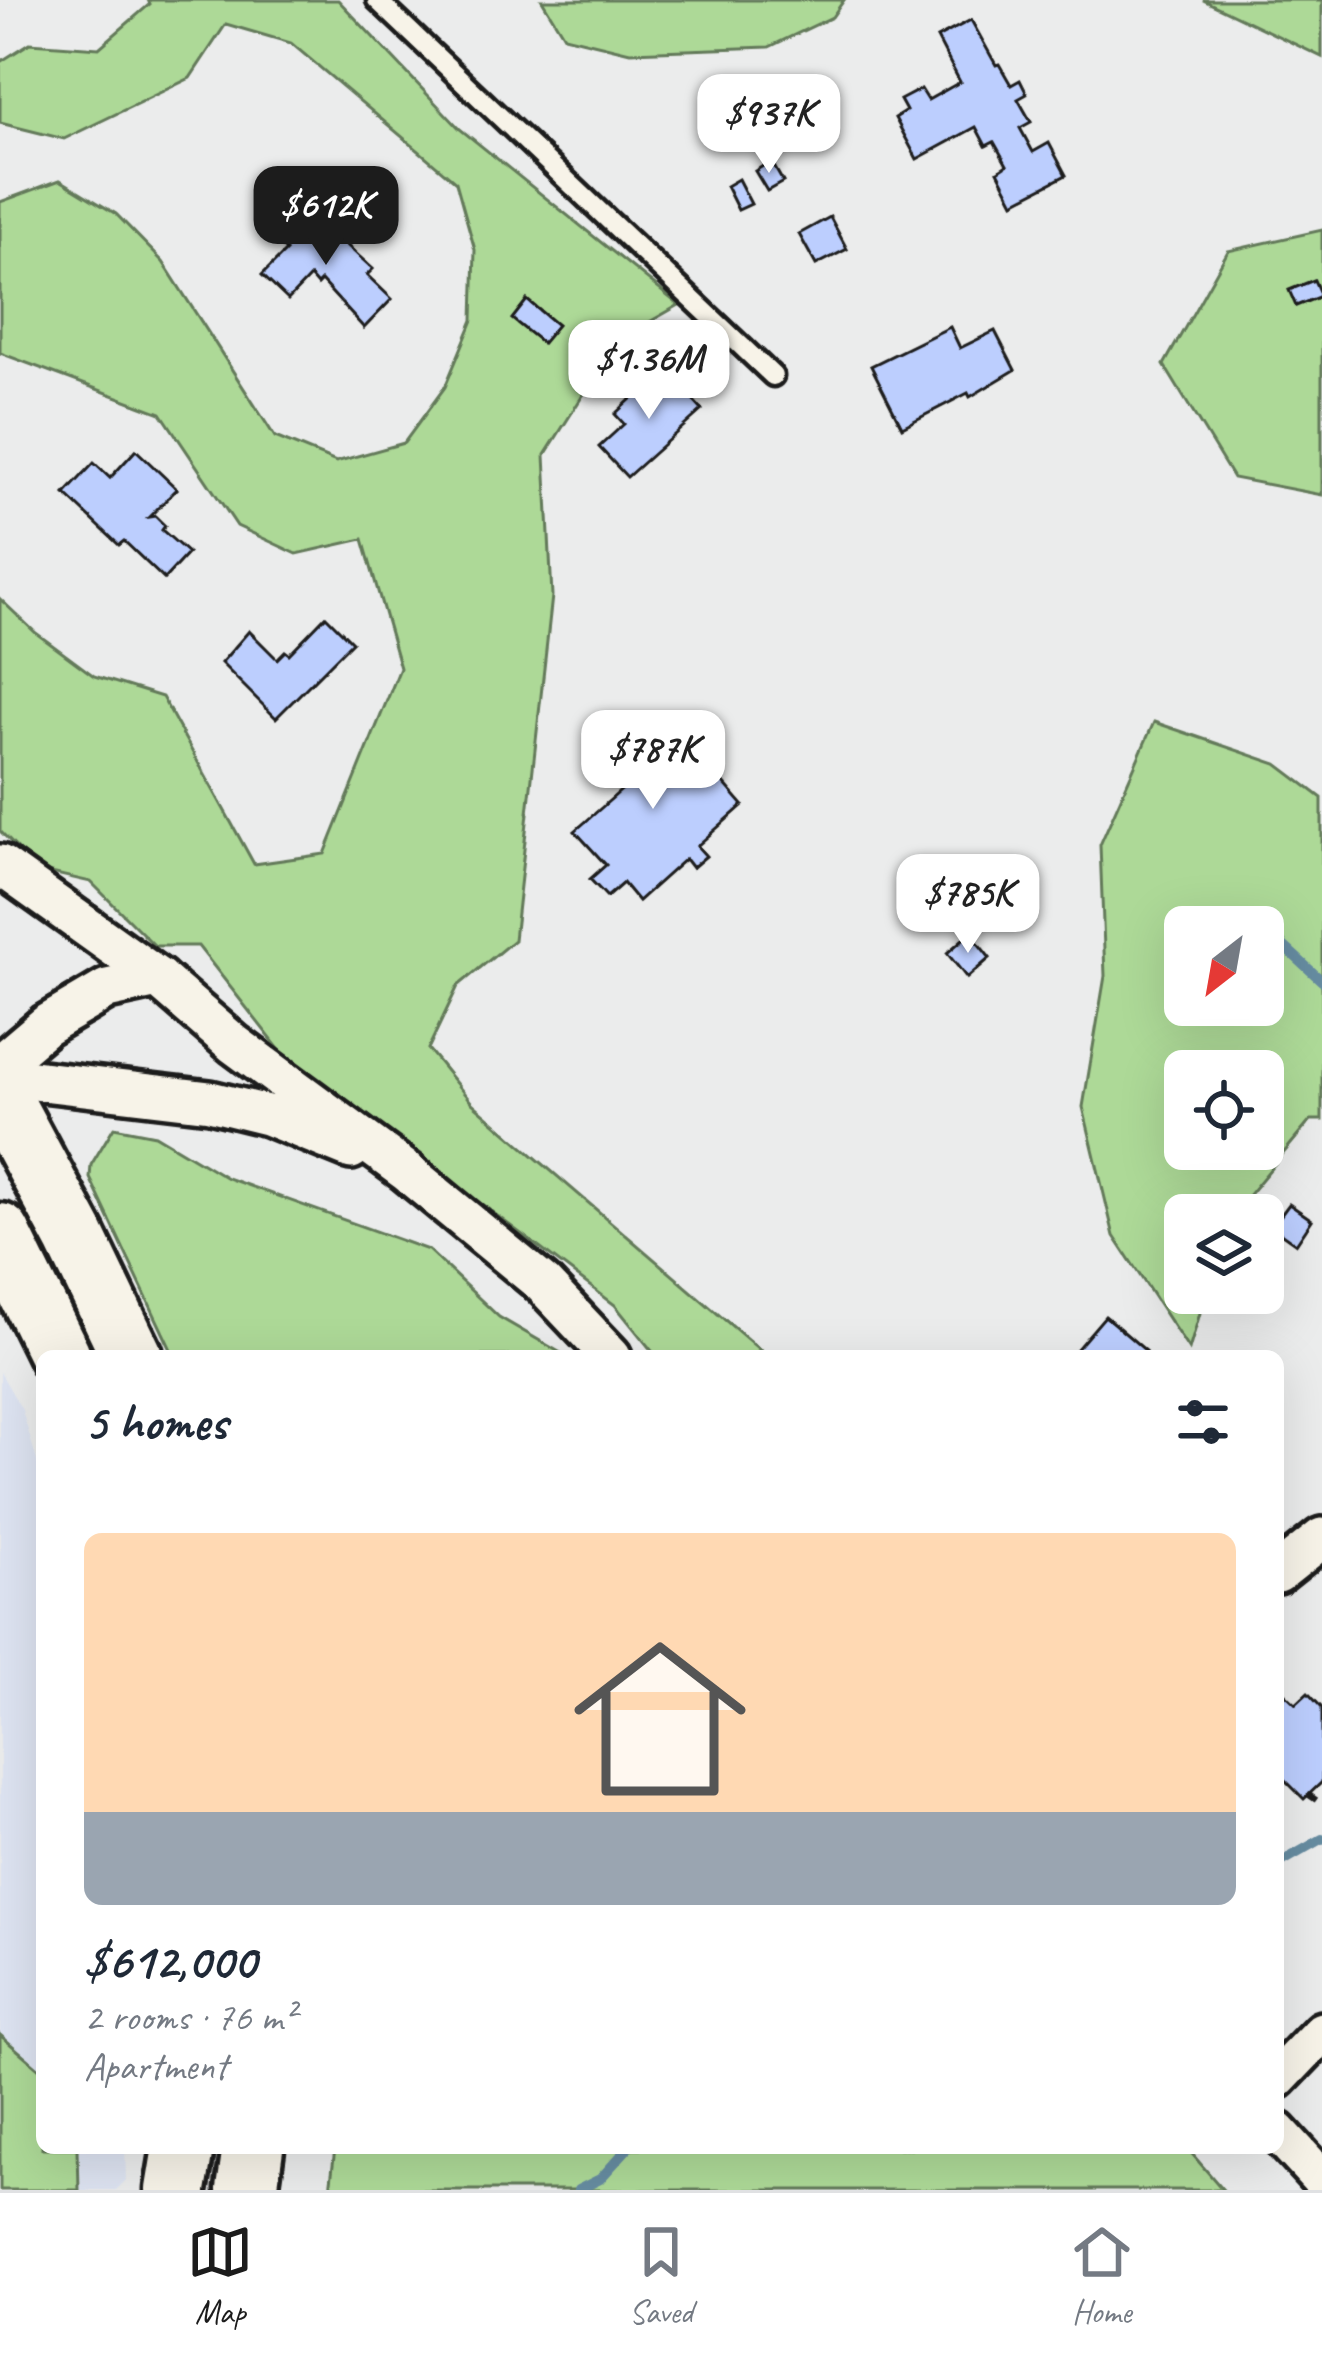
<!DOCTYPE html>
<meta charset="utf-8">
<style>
body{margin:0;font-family:Caveat,sans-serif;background:#f6f6f7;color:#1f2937;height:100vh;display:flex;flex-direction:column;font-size:45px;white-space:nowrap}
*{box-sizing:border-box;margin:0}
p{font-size:39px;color:#747a83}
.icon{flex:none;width:66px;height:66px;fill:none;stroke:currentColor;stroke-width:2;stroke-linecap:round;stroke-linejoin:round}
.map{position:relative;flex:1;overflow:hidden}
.details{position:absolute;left:36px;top:1350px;width:1248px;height:804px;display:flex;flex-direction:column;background:#fff;border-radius:18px;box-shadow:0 12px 48px #0002}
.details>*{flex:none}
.needle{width:78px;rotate:211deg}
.tools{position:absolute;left:1164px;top:906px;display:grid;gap:24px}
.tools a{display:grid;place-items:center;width:120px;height:120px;border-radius:18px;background:#fff;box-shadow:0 12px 48px #0002;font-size:60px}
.price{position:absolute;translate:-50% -102px;padding:0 27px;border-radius:24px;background:#fff;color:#222;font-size:39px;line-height:78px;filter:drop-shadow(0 3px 6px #0008)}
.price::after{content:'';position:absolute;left:50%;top:72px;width:36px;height:27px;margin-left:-18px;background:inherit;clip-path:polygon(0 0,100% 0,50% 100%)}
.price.on{background:#1c1c1c;color:#fff}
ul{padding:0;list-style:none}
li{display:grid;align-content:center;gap:24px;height:636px;padding:0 48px}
li span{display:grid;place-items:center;height:372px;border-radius:18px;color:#555}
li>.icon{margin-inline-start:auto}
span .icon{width:216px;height:216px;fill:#fffc;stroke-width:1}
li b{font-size:51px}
h2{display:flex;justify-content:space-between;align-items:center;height:144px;padding:0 48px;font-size:51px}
.dock{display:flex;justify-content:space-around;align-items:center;height:168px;border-top:3px solid #e0e1e3;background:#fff;font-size:33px;color:#747a83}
.dock a{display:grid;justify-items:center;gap:6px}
.dock .on{color:#1c1c1c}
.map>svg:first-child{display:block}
.built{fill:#dde3f1}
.green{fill:#add997;stroke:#647a5a;stroke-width:3;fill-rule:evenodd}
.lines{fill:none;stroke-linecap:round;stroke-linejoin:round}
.stream{stroke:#668ca1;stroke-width:10}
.building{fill:#bccefe;stroke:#1c1c1c;stroke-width:3}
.service-casing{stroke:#1c1c1c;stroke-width:27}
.minor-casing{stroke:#1c1c1c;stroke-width:48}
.primary-casing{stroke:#1c1c1c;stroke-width:69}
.path{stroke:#1c1c1c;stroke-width:6;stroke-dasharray:9 9;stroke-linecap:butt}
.service{stroke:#f7f3e8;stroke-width:18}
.minor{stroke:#f7f3e8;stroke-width:39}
.primary{stroke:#f7f3e8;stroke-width:60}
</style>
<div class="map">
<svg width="1322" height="2190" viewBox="0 0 1322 2190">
<rect width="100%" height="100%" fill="#ebecec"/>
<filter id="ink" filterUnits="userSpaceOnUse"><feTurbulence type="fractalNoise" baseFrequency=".00833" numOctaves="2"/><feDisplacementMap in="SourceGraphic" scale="24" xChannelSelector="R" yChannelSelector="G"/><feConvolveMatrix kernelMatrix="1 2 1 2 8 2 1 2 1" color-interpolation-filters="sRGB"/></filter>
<g filter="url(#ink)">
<path class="built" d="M0,1372L22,1410L42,1478V2148H125L126,2180L116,2190H0Z"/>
<g class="green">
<path d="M148,0H338L460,129L679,305L618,340L545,455L552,596L514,940L458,986L428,1049L472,1103L767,1356H656L615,1305L282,1053L198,946H155L91,882L38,870L0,831V599L36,633L94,676L162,697L254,864L325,854L400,668L363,539L297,554L237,526L161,413L0,353V202L60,180L116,214L163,262L275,437L336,462L404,443L445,387L473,320L475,250L456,182L291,43L226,24L190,78L64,139L0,123V62L30,43L99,48L150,4Z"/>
<path d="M542,0H844L832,17L769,47L630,52L564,36Z"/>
<path d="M1203,0H1322V57Z"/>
<path d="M1322,230V495L1233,478L1164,365L1228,251Z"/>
<path d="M1154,722L1277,764L1322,798V1120H1311L1232,1215H1185V1293H1206L1189,1350L1114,1236L1083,1107L1105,976L1100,845ZM1185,927H1263V1005H1185ZM1185,1071H1263V1149H1185Z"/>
<path d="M114,1127L155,1135L227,1178L428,1250L499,1317L566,1356H174L90,1178L91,1165Z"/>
<path d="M0,2035L42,2071V2148H78L79,2190H0Z"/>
<path d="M335,2148H1187L1223,2190H330Z"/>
</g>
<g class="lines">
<g class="stream">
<path d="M1263,927L1322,981"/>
<path d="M1278,1864L1322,1839"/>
<path d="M578,2190L600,2179L628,2148"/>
</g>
</g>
<g class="building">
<path d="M971,20L996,65L999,64L1011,85L1020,80L1027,94L1018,99L1031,122L1020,128L1033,152L1049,143L1066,175L1014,202L998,171L1007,165L994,142L986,146L976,127L917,159L895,118L906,111L900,100L921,89L928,100L960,82L937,38Z"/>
<path d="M771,161L783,182L767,191L755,171Z"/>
<path d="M738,179L751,204L738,210L726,186Z"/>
<path d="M306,208L373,269L367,275L392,299L364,328L321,281L317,285L310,277L288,300L262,275L286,251L275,241Z"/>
<path d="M830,217L847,249L816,265L799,234Z"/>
<path d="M1314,280L1321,296L1296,306L1289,290Z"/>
<path d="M527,300L557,325L542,343L512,319Z"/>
<path d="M950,327L960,348L995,331L1015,370L970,397L968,393L902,427L871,366Z"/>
<path d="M664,368L702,410L627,477L599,447L624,424L615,414Z"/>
<path d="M136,450L177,489L149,517L155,516L165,526L162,530L188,553L164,579L124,541L119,545L65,494L94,463L110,478Z"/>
<path d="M326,616L352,642L276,718L221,663L249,631L277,659L285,651L289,654Z"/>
<path d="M622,716L658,757L665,751L673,759L690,744L743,805L697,846L706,856L692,868L685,859L638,901L623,883L607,897L590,879L606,865L575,831L626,786L589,746Z"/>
<path d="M970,933L990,958L967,978L947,953Z"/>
<path d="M1289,1204L1312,1220L1296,1244L1272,1227Z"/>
<path d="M1105,1316L1146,1351L1141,1356H1081L1075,1351Z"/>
<path d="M1278,1687L1296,1704L1308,1693L1322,1708V1782L1304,1799L1278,1773Z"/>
</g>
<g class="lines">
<defs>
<path id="service" d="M377,0L773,376"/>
<g id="minor">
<path d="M0,865L158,978L234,1044L406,1171L543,1284L611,1356"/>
<path d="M0,1064L46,1025L107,989L158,978"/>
<path d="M0,1076L210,1101L267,1115L351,1149"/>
<path d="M1278,1573L1322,1538"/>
<path d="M1278,2078L1322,2032"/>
<path d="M1278,2132L1322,2180"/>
</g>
<g id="primary">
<path d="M0,1097L75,1237L132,1356"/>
<path d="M0,1234L60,1356"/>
<path d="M176,2190L183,2148"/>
<path d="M247,2190L253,2148"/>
</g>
</defs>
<use href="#service" class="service-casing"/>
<use href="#minor" class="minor-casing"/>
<use href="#primary" class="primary-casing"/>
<path class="path" d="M1309,1795L1322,1804"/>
<use href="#service" class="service"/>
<use href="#minor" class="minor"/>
<use href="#primary" class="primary"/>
</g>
</g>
</svg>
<div class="tools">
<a><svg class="needle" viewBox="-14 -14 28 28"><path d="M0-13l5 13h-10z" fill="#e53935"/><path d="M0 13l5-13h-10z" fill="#747a83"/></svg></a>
<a><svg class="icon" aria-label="locate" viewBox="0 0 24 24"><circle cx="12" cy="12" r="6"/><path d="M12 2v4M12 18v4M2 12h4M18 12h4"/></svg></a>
<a><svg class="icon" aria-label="layers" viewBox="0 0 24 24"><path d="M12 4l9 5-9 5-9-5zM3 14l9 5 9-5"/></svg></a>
</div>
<b class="price" style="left:769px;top:176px">$937K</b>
<b class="price on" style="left:326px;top:268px">$612K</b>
<b class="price" style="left:649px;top:422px">$1.36M</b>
<b class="price" style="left:653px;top:812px">$787K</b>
<b class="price" style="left:968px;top:956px">$785K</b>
<section class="details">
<h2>5 homes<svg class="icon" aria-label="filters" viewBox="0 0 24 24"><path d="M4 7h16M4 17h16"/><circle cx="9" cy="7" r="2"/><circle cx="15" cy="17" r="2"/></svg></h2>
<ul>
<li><span style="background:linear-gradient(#ffd9b3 75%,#9aa5b1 0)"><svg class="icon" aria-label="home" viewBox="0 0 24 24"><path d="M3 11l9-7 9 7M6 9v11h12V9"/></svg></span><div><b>$612,000</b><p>2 rooms · 76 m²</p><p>Apartment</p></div></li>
</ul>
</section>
</div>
<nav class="dock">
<a class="on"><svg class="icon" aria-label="map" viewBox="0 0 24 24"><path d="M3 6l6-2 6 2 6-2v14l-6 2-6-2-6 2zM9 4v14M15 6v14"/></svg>Map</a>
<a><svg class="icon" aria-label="saved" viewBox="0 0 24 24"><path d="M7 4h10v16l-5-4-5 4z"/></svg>Saved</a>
<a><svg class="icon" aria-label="home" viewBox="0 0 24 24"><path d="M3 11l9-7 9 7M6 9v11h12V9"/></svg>Home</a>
</nav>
